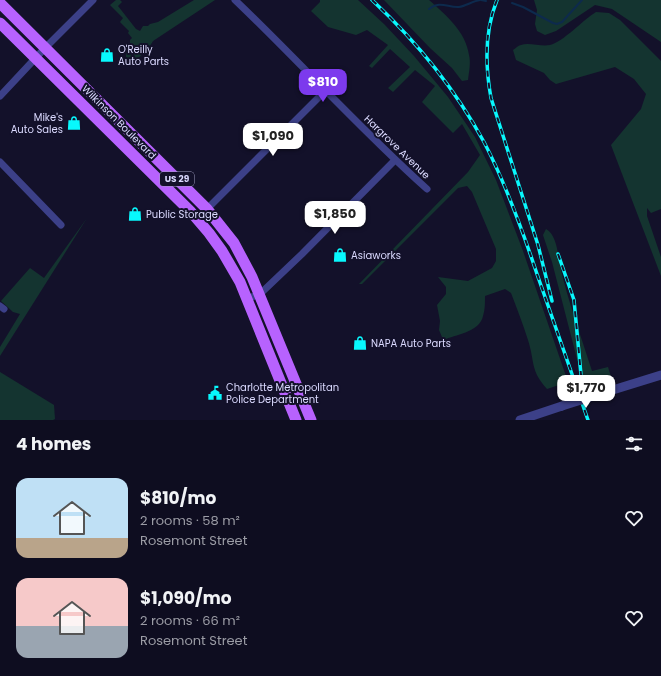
<!DOCTYPE html>
<meta charset="utf-8">
<style>
body{margin:0;font-family:Poppins,sans-serif;background:#1c1b2d;color:#f1f3f6;height:100vh;display:flex;flex-direction:column;font-size:15px;white-space:nowrap}
*{box-sizing:border-box;margin:0}
p{font-size:13px;color:#9b9ca5}
.icon{flex:none;width:22px;height:22px;fill:none;stroke:currentColor;stroke-width:2;stroke-linecap:round;stroke-linejoin:round}
.map{position:relative;height:420px;overflow:hidden}
.drawer{display:flex;flex-direction:column;background:#0e0d20;flex:1}
.drawer>*{flex:none}
.price{position:absolute;translate:-50% -34px;padding:0 9px;border-radius:8px;background:#fff;color:#222;font-size:13px;line-height:26px;filter:drop-shadow(0 1px 2px #0008)}
.price::after{content:'';position:absolute;left:50%;top:24px;width:12px;height:9px;margin-left:-6px;background:inherit;clip-path:polygon(0 0,100% 0,50% 100%)}
.price.active{background:#7c3aed;color:#fff}
ul{padding:0;list-style:none}
li{display:flex;align-items:center;gap:12px;height:100px;padding:0 16px}
li span{display:grid;place-items:center;flex:none;width:112px;height:80px;border-radius:12px;color:#555}
li>.icon{margin-inline-start:auto}
span .icon{width:48px;height:48px;fill:#fffc;stroke-width:1}
li b{font-size:17px}
h2{display:flex;justify-content:space-between;align-items:center;height:48px;padding:0 16px;font-size:17px}
.map>svg:first-child{display:block}
.green{fill:#143430}
.lines{fill:none;stroke-linecap:round;stroke-linejoin:round}
.stream{stroke:#0d2a4d;stroke-width:2}
.minor{stroke:#3c4088;stroke-width:7}
.tertiary{stroke:#3c4088;stroke-width:9}
.primary{stroke:#b762fe;stroke-width:11}
.rail-casing{stroke:#08f8fd;stroke-width:3.5}
.rail{stroke:#13112a;stroke-width:2;stroke-dasharray:6;stroke-linecap:butt}
.tertiary-bridge{stroke:#3c4088;stroke-width:9}
.labels{text-anchor:middle;dominant-baseline:central;stroke-width:4;stroke-linejoin:round;paint-order:stroke}
.shield{fill:#13112a;stroke:#9f9ebf;stroke-width:1}
.shield-label{font-size:9px;font-weight:bold;fill:#dbdaff}
.poi-label{font-size:10px;fill:#dbdaff;stroke:#13112a;text-anchor:start}
.street-label{font-size:10px;fill:#dbdaff;stroke:#13112a}
</style>
<div class="map">
<svg width="661" height="420" viewBox="0 0 661 420">
<rect width="100%" height="100%" fill="#13112a"/>
<g class="green">
<path d="M116,0H120L122,2L118,6L136,29L140,31L143,26H148L150,24L158,22L194,0H215L153,41C148,49 137,64 126,60C126,53 126,50 130,45V40L132,38L128,33L129,31L120,22L123,18L110,5Z"/>
<path d="M320,0H358L384,24L414,56L448,97L475,137L496,180L523,251L568,382L547,389C530,370 535,362 528,340C523,324 517,309 511,293L505,289L485,296C485,303 485,310 483,316C480,331 459,334 446,339L442,337L439,330L440,321L437,305L446,294V287L438,277L468,281L492,268L496,261V249L472,192L467,186L458,188L362,284H359L468,172L480,155L462,124L453,133L422,102L435,86L415,70L393,92L388,88L410,67L390,49L372,68L369,66L388,45L367,30L356,35L328,27L311,11L320,2Z"/>
<path d="M384,0H429C446,15 466,32 469,55C471,63 469,72 468,80L462,81L452,68L430,48Z"/>
<path d="M534,0H661V42L612,9L595,5L556,31L545,35L537,31L535,24L537,10Z"/>
<path d="M596,12L609,13L620,20L661,61V209L651,213L647,208V216L661,257V276L611,145L641,109L646,94L634,79L615,67L556,84L550,80L544,73L516,60L513,50C516,48 519,45 521,45C529,42 541,47 550,45C563,42 583,20 596,12Z"/>
<path d="M87,218L0,356V347L20,314L13,312L1,301L30,268L44,278Z"/>
<path d="M546,229C557,235 558,255 560,266C568,301 581,336 592,371L608,367L612,380V385L586,394L552,262L543,235Z"/>
<path d="M0,372L54,405L55,419L53,420H0Z"/>
</g>
<g class="lines">
<g class="stream">
<path d="M481,0L486,1"/>
<path d="M512,3L523,7L553,23L557,24L562,22L582,0"/>
<path d="M429,9C440,0 448,8 459,7C466,6 473,1 480,0"/>
</g>
<g class="minor">
<path d="M235,0C300,62 360,129 427,189"/>
<path d="M0,96L45,48L93,0"/>
<path d="M0,162L61,225"/>
<path d="M207,209L325,91"/>
<path d="M246,299L260,294L302,254L395,160"/>
<path d="M0,306L4,309"/>
</g>
<g class="tertiary">
<path d="M603,393L661,375"/>
<path d="M520,420L562,406"/>
</g>
<g class="primary">
<path d="M0,3L207,209L234,243L252,277L311,420"/>
<path d="M0,23L191,212L209,233L222,251L240,282L296,420"/>
</g>
<defs>
<g id="rail">
<path d="M372,0C416,41 455,89 484,142C506,184 522,229 537,274C554,323 571,371 588,420"/>
<path d="M497,0C484,32 485,65 491,98L538,245L552,301"/>
<path d="M558,254L574,300L581,375L587,403"/>
</g>
</defs>
<use href="#rail" class="rail-casing"/>
<use href="#rail" class="rail"/>
<path class="tertiary-bridge" d="M562,406L603,393"/>
</g>
<defs>
<symbol id="shop-bare" viewBox="-9 -9 18 18"><path d="M-5-2.5h2.3a2.7 3.5 0 0 1 5.4 0H5L5.5 6h-11ZM-1.5-2.5h3a1.5 2.3 0 0 0-3 0Z" fill="#08f8fd" stroke="#13112a" stroke-width="2.5" paint-order="stroke"/></symbol>
<symbol id="civic-bare" viewBox="-9 -9 18 18"><path d="M-.6-6.5H3V-4.5H.6V-3L4-1V1h2V6H-6V1h2V-1L-.6-3ZM-1.2 2.5V6h2.4V2.5Z" fill="#08f8fd" stroke="#13112a" stroke-width="2.5" paint-order="stroke"/></symbol>
</defs>
<g fill-rule="evenodd">
<use href="#shop-bare" x="97" y="45" width="20" height="20"/>
<use href="#shop-bare" x="64" y="113" width="20" height="20"/>
<use href="#shop-bare" x="125" y="204" width="20" height="20"/>
<use href="#shop-bare" x="330" y="245" width="20" height="20"/>
<use href="#shop-bare" x="350" y="333" width="20" height="20"/>
<use href="#civic-bare" x="205" y="383" width="20" height="20"/>
</g>
<g class="labels">
<rect class="shield" x="160" y="172" width="34" height="14" rx="3"/>
<g class="shield-label">
<text x="177" y="179">US 29</text>
</g>
<g class="poi-label">
<text x="118" y="49">O'Reilly<tspan x="118" dy="12">Auto Parts</tspan></text>
<text x="63" y="117" text-anchor="end">Mike's<tspan x="63" dy="12">Auto Sales</tspan></text>
<text x="146" y="214">Public Storage</text>
<text x="351" y="255">Asiaworks</text>
<text x="371" y="343">NAPA Auto Parts</text>
<text x="226" y="387">Charlotte Metropolitan<tspan x="226" dy="12">Police Department</tspan></text>
</g>
<g class="street-label">
<text transform="translate(119 122) rotate(45)">Wilkinson Boulevard</text>
<text transform="translate(397 147) rotate(44)">Hargrove Avenue</text>
</g>
</g>
</svg>
<b class="price active" style="left:323px;top:103px">$810</b>
<b class="price" style="left:273px;top:157px">$1,090</b>
<b class="price" style="left:335px;top:235px">$1,850</b>
<b class="price" style="left:586px;top:409px">$1,770</b>
</div>
<section class="drawer">
<h2>4 homes<svg class="icon" aria-label="filters" viewBox="0 0 24 24"><path d="M4 7h16M4 17h16"/><circle cx="9" cy="7" r="2"/><circle cx="15" cy="17" r="2"/></svg></h2>
<ul>
<li><span style="background:linear-gradient(#bfe0f5 75%,#b9a48a 0)"><svg class="icon" aria-label="home" viewBox="0 0 24 24"><path d="M3 11l9-7 9 7M6 9v11h12V9"/></svg></span><div><b>$810/mo</b><p>2 rooms · 58 m²</p><p>Rosemont Street</p></div><svg class="icon" aria-label="heart" viewBox="0 0 24 24"><path d="M12 20l-8-8c-3-5 5-10 8-4 3-6 11-1 8 4z"/></svg></li>
<li><span style="background:linear-gradient(#f6c9c9 60%,#9aa5b1 0)"><svg class="icon" aria-label="home" viewBox="0 0 24 24"><path d="M3 11l9-7 9 7M6 9v11h12V9"/></svg></span><div><b>$1,090/mo</b><p>2 rooms · 66 m²</p><p>Rosemont Street</p></div><svg class="icon" aria-label="heart" viewBox="0 0 24 24"><path d="M12 20l-8-8c-3-5 5-10 8-4 3-6 11-1 8 4z"/></svg></li>
</ul>
</section>
